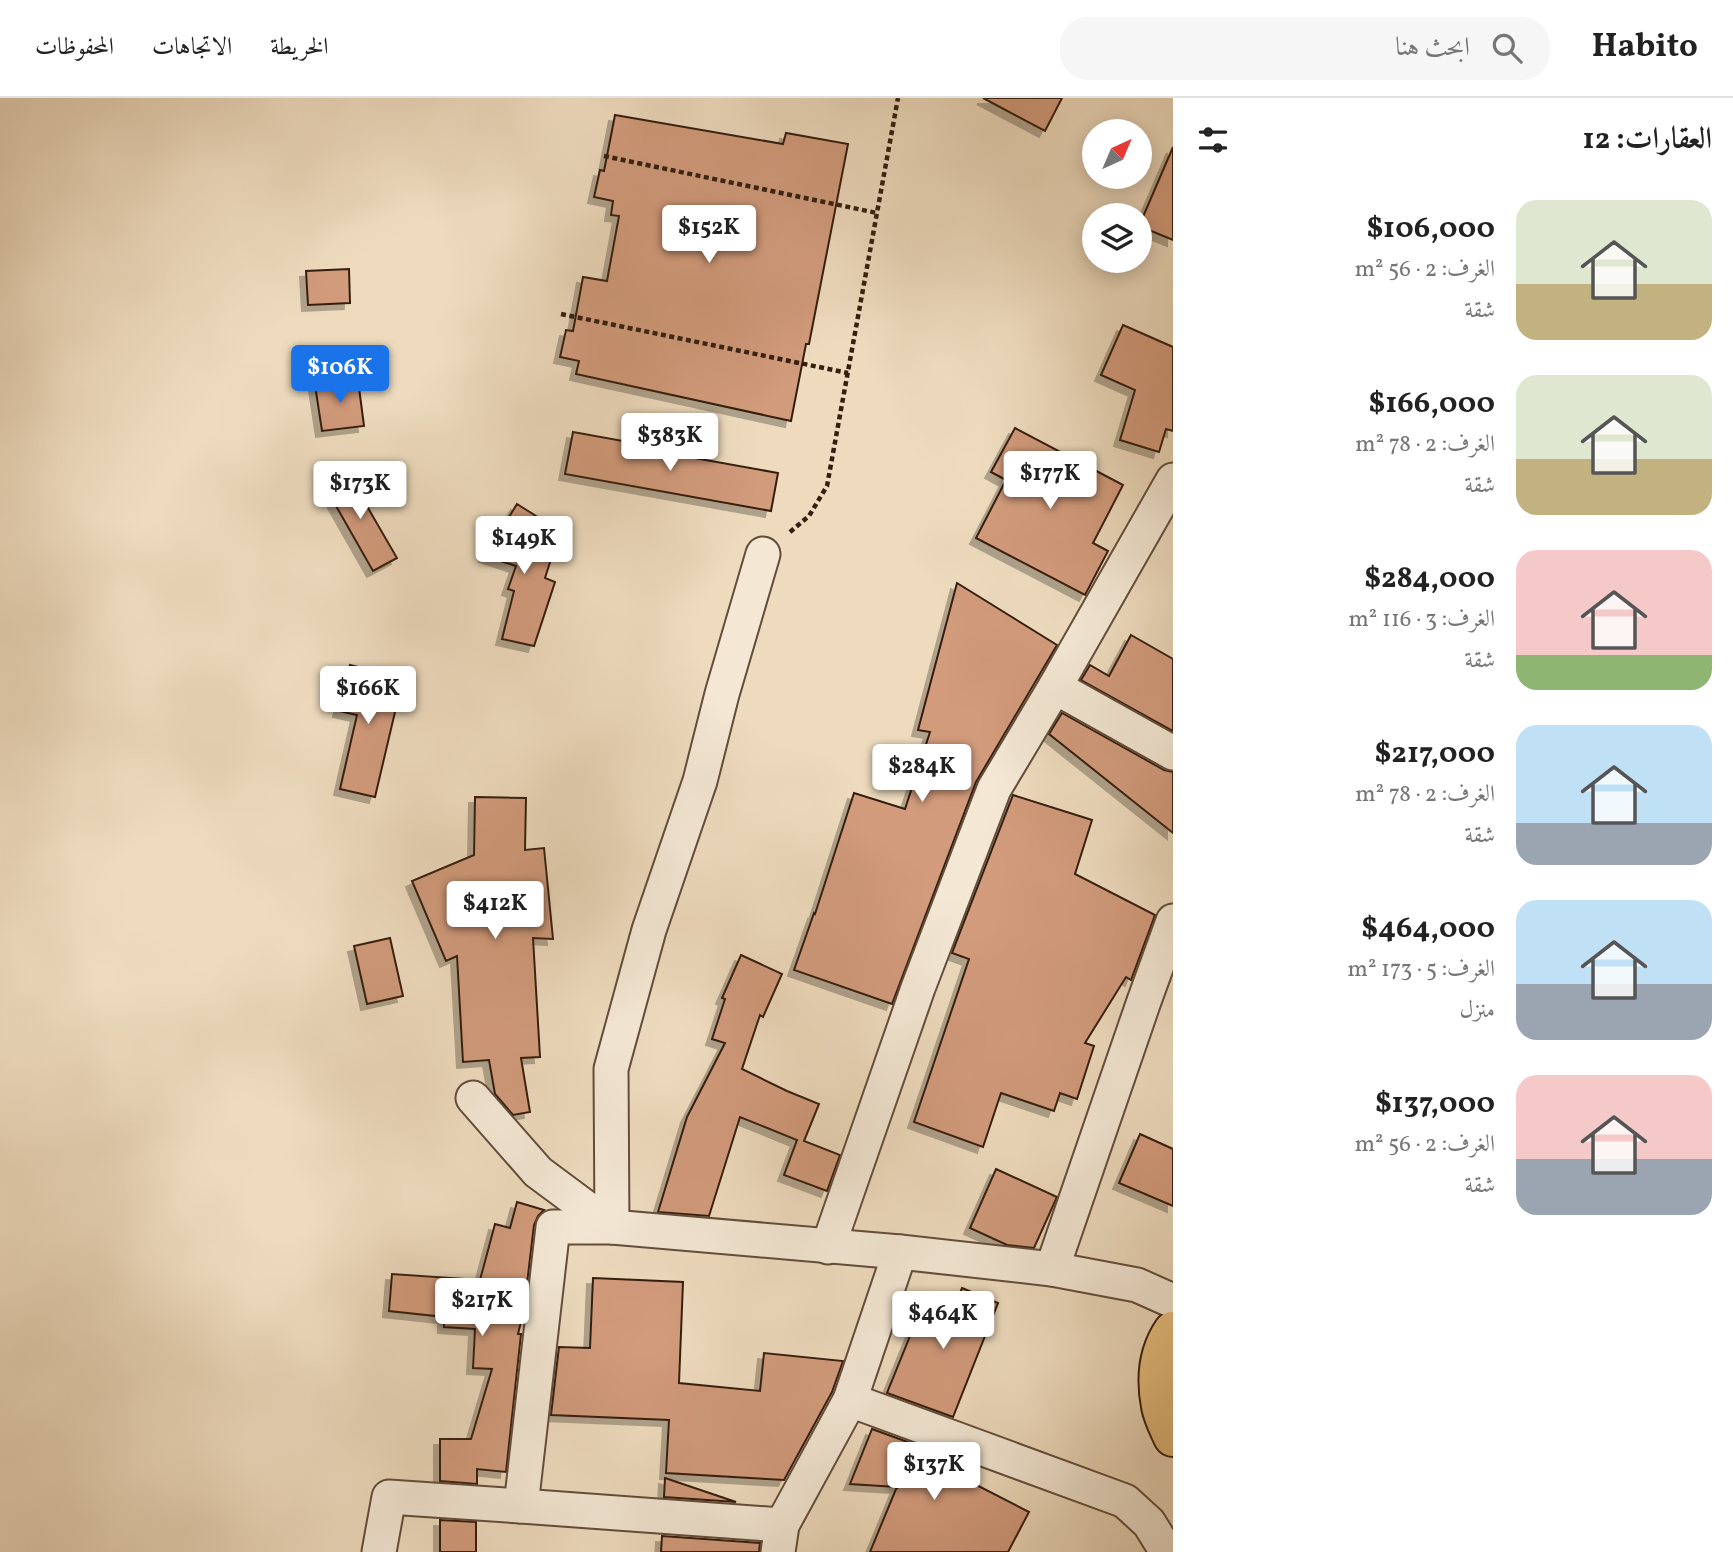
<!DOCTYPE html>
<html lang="ar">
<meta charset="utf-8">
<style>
body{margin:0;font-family:Vollkorn,Amiri,serif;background:#f6f6f6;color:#222;direction:rtl;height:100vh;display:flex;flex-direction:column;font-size:26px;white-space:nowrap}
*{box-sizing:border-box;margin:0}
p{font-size:23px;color:#767676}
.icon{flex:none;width:38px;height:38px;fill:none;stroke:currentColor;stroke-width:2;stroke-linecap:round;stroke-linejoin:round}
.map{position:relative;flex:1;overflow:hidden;direction:ltr}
.panel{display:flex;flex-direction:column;background:#fff;width:560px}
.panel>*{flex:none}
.needle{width:46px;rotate:44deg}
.tools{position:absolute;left:1082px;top:21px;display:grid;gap:14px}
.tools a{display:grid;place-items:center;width:70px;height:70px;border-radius:50%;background:#fff;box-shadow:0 4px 18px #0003;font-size:35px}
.price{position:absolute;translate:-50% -60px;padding:0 16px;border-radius:7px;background:#fff;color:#222;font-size:23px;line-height:46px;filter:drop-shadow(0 2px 4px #0008)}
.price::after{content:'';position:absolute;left:50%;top:42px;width:21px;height:16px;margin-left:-10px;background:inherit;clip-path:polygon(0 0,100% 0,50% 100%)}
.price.on{background:#1a73e8;color:#fff}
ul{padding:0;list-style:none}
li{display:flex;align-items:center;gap:21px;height:175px;padding:0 21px}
li span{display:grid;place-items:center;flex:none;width:196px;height:140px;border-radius:21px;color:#555}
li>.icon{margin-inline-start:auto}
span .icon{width:84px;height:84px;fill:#fffc;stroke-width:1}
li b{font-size:30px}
h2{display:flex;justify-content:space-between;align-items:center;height:84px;padding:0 21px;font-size:30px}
header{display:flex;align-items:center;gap:42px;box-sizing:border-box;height:98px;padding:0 35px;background:#fff;border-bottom:2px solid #e0e0e0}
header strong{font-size:33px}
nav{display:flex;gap:38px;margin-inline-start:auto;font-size:24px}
.search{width:490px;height:63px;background:#f6f6f6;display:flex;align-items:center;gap:18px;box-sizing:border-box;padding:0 24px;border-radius:28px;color:#767676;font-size:26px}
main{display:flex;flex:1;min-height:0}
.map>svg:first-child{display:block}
.building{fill:#d29b7b;stroke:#341e0f;stroke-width:2;filter:url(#shadow)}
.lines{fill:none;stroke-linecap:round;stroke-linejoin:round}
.minor-casing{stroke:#624d3b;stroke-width:37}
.primary-casing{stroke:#341e0f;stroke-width:42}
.path{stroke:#341e0f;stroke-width:4.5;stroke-dasharray:5 3.5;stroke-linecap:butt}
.minor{stroke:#f4e8d5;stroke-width:33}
.primary{stroke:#e7be7f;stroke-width:38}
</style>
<header>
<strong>Habito</strong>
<div class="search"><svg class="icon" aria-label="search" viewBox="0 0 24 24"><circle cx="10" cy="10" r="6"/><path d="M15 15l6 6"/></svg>ابحث هنا</div>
<nav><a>الخريطة</a><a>الاتجاهات</a><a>المحفوظات</a></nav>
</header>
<main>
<section class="panel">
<h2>العقارات: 12<svg class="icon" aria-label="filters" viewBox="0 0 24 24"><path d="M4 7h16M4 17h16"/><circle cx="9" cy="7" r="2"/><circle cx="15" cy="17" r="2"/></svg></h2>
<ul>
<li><span style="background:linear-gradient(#dfe7d0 60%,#c2b280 0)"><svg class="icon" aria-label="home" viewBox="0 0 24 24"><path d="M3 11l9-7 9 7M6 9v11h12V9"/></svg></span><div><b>$106,000</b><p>الغرف: 2 · 56 m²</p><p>شقة</p></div></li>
<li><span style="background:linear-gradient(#dfe7d0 60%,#c2b280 0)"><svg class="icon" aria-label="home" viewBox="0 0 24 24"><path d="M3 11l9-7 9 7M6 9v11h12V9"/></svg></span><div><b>$166,000</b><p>الغرف: 2 · 78 m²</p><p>شقة</p></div></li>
<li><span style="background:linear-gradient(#f6c9c9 75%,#8fb573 0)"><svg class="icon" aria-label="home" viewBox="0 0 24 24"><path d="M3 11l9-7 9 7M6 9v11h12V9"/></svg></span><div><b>$284,000</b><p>الغرف: 3 · 116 m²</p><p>شقة</p></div></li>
<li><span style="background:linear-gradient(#bfe0f5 70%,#9aa5b1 0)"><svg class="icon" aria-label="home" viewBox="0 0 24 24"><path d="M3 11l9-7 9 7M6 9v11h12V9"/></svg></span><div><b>$217,000</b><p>الغرف: 2 · 78 m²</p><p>شقة</p></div></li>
<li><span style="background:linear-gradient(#bfe0f5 60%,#9aa5b1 0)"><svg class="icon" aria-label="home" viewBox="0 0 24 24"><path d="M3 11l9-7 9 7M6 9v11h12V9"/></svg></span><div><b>$464,000</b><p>الغرف: 5 · 173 m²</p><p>منزل</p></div></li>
<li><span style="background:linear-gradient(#f6c9c9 60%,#9aa5b1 0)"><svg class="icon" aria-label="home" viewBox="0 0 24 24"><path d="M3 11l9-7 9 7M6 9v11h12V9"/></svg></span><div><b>$137,000</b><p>الغرف: 2 · 56 m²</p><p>شقة</p></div></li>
</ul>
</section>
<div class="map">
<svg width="1173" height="1454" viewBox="0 0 1173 1454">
<defs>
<filter id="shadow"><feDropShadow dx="-6" dy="6" stdDeviation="0" flood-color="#0004"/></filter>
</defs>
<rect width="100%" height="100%" fill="#eedbbe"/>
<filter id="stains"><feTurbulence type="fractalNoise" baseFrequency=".00286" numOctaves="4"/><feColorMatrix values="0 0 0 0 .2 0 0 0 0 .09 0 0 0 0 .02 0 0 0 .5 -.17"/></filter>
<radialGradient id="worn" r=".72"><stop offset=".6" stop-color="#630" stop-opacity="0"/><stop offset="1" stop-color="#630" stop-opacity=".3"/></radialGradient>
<g class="building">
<path d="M983,0H1062L1045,33Z"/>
<path d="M615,17L783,46L786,35L848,46L809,246H806L791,323L576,276L579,263L560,259L566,232L573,233L583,179L607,183L619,118L611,117L613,103L594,99L600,72L604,73Z"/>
<path d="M1173,49V142L1139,128Z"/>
<path d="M349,171L350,205L308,207L306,173Z"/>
<path d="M1123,227L1173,249V333L1166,331L1159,354L1120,342L1135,292L1101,277Z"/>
<path d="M358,282L364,328L322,333L315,287Z"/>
<path d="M1015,330L1123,387L1093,445L1108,453L1085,497L976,440L1006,382L991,374Z"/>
<path d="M573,334L623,343L622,347L778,375L771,413L565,376Z"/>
<path d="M346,372L397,460L373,473L323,385Z"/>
<path d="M517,406L544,423L527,450L552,458L545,480L555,484L534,548L502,541L514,493L508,491L516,468L485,458Z"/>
<path d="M957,485L1057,547L976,684L892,906L794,872L814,815L815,816L854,695L905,711L930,634L918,632Z"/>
<path d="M1131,537L1173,561V633L1081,582L1090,567L1109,578Z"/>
<path d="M350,567L403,580L375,699L340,691L357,617L339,613Z"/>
<path d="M1062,615L1164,672L1173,674V735L1049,636Z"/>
<path d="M1013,697L1092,722L1075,776L1155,817L1131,882L1126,879L1085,945L1094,948L1077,1001L1060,995L1054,1013L1001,995L983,1049L914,1024L969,861L952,855Z"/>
<path d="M475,699L526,700L525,752L544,750L553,841L533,840L540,959L521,960L530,1014L513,1017L495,996L489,962L463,964L457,858L446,863L412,783L474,757Z"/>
<path d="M390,840L403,898L367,906L354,848Z"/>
<path d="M741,857L782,876L763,919L760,917L742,971L787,993L819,1006L804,1043L840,1057L827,1093L784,1077L797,1042L740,1019L709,1118L658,1114L687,1019L725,945L712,941L725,901L722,900Z"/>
<path d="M1140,1036L1173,1051V1108L1119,1085Z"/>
<path d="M996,1071L1057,1099L1034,1150L1007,1147L970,1130Z"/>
<path d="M517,1104L544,1112L538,1118L534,1127L524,1211L518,1236H521L506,1374L477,1371V1386L440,1383V1341H471L492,1271L473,1270L475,1231L444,1229V1219L389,1213L392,1176L480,1182L495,1126L510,1130Z"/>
<path d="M593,1180L683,1184L679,1285L760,1293L764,1255L843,1263L832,1294L784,1382L666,1375L669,1322L551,1317L559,1249L590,1250Z"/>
<path d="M962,1190L998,1205L953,1319L887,1295L927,1196L955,1207Z"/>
<path d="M872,1331L960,1363L955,1376L1029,1414L1008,1454H870L896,1391L898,1389L850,1386Z"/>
<path d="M665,1380L736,1404L664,1399Z"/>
<path d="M440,1422L476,1424V1454H440Z"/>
<path d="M662,1438L760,1445L759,1454H661Z"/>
</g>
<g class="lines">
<defs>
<g id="minor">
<path d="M1055,589L1173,655"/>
<path d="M473,1000L538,1074L612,1129L900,1154L1052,1171L1137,1187L1173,1203"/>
<path d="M828,1149L918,890L994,691L1055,589L1173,382"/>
<path d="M1052,1171L1143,906L1173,823"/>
<path d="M850,1302L1125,1403L1149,1425L1167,1454"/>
<path d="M521,1408L553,1129H612L611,971L649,832L700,683L722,596L763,456"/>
<path d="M379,1454L389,1399L521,1408L782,1427"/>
<path d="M778,1454L782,1427L850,1302L900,1154"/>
</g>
<path id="primary" d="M1173,1233C1158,1255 1156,1282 1161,1308C1163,1319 1169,1330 1173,1339"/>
</defs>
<use href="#minor" class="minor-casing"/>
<use href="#primary" class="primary-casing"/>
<g class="path">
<path d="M604,58L877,115"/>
<path d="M561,216L848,275"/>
<path d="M790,434L809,418L827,388L898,0"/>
</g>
<use href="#minor" class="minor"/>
<use href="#primary" class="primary"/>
</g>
<rect width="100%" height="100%" filter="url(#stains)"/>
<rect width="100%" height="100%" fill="url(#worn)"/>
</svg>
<div class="tools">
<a><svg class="needle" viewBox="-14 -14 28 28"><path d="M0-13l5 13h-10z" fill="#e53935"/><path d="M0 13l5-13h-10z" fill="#767676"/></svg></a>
<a><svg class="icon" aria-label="layers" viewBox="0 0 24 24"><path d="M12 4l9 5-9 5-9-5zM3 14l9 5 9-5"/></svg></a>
</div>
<b class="price" style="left:709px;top:167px">$152K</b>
<b class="price on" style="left:340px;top:307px">$106K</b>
<b class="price" style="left:670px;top:375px">$383K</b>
<b class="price" style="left:1050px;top:413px">$177K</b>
<b class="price" style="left:360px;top:423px">$173K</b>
<b class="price" style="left:524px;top:478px">$149K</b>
<b class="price" style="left:368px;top:628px">$166K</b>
<b class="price" style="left:922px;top:706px">$284K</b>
<b class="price" style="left:495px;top:843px">$412K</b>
<b class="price" style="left:482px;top:1240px">$217K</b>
<b class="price" style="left:943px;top:1253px">$464K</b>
<b class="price" style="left:934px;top:1404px">$137K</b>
</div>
</main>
